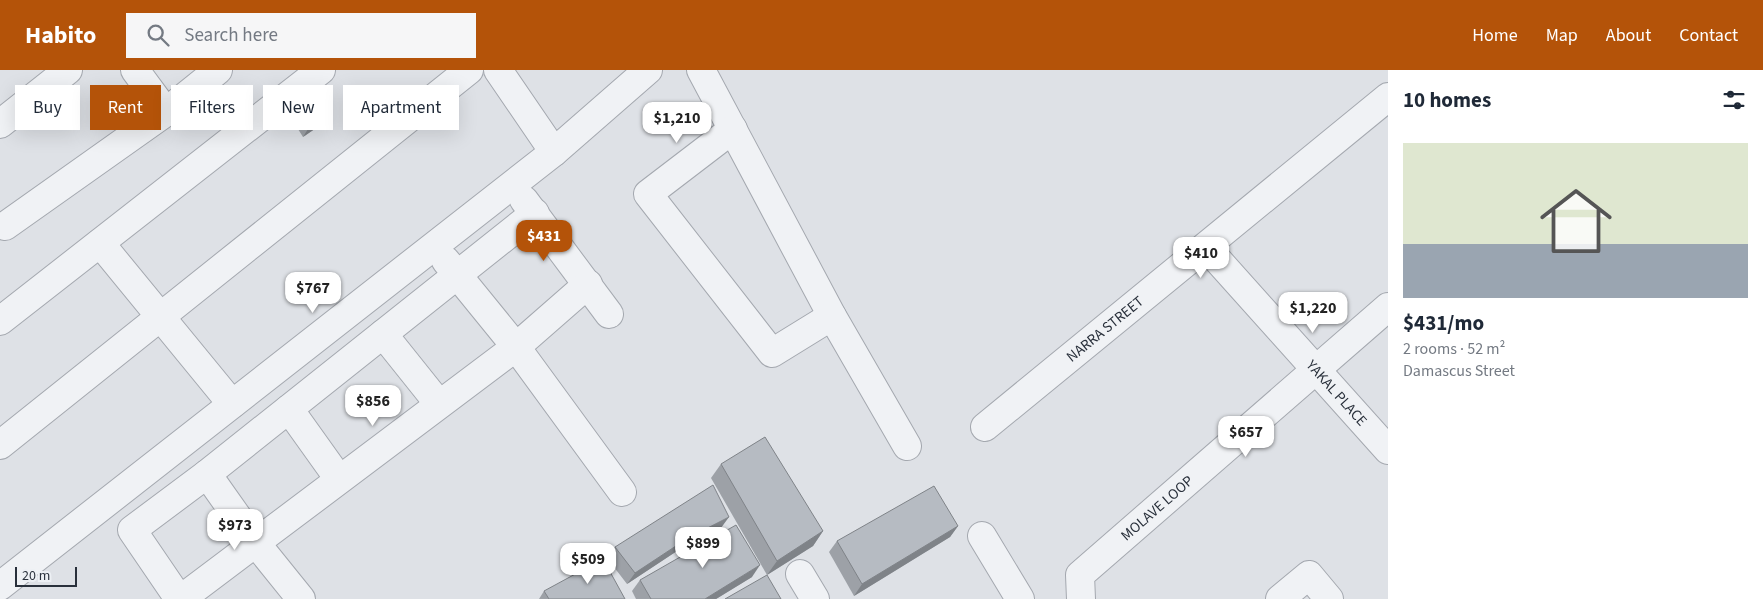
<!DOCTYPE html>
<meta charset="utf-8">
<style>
body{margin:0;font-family:"Source Sans 3",sans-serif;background:#f6f6f7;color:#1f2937;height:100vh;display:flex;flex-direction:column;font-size:19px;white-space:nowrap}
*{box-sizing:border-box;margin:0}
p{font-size:16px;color:#747a83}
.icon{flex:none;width:28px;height:28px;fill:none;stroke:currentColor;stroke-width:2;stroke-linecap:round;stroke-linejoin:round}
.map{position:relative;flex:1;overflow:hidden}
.side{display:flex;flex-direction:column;background:#fff;width:375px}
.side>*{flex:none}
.top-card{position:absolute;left:15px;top:15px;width:475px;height:45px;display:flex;gap:10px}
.scale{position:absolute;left:15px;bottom:12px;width:62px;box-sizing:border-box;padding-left:5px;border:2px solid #29303b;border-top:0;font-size:14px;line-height:18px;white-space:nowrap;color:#29303b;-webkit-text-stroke:4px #edf0f4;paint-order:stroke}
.price{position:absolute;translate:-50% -42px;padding:0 11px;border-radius:10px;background:#fff;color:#222;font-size:16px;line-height:32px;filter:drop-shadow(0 1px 2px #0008)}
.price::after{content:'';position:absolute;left:50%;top:30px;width:15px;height:11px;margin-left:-8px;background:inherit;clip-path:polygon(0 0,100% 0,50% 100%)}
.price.on{background:#b45309;color:#fff}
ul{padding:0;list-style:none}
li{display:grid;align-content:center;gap:10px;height:265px;padding:0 15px}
li span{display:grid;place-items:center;height:155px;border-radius:0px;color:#555}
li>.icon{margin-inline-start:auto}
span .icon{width:90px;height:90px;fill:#fffc;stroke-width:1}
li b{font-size:21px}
h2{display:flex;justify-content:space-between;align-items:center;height:60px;padding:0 15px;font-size:21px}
.tag{padding:0 18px;border-radius:0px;background:#fff;box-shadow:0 5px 20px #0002;font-size:18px;line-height:45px}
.tag.on{background:#b45309;color:#fff}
header{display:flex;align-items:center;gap:30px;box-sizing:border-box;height:70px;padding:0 25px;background:#b45309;color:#fff}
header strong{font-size:24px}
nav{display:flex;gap:28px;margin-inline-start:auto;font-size:18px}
.search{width:350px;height:45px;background:#f6f6f7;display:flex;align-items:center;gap:12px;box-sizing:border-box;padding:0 18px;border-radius:0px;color:#747a83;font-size:19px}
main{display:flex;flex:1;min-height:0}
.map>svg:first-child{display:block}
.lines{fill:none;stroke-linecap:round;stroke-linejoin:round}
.minor-casing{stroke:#a4a8af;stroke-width:30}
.minor{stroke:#f0f2f5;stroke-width:28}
.wall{fill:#9da1a7}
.shaded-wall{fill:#7f8388}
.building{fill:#b6bbc2;stroke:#7f8388}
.labels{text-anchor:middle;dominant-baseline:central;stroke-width:4;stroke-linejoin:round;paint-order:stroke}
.street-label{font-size:15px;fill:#29303b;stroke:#edf0f4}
</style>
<header>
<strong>Habito</strong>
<div class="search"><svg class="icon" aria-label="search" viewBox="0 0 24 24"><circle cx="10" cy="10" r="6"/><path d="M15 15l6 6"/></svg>Search here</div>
<nav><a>Home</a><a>Map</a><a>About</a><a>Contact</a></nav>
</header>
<main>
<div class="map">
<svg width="1388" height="529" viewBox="0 0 1388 529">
<rect width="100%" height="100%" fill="#dee1e6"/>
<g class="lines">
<defs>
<g id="minor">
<path d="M135,0L166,42"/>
<path d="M498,0L554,82"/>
<path d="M701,0L832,246L907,376"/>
<path d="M0,54L68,0"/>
<path d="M733,59L648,124L772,283L832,246"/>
<path d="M524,130L609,244"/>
<path d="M5,156L166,42L218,0"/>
<path d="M100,173L232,334"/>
<path id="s1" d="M1206,177L1388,380"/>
<path d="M446,191L516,277L622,422"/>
<path d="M0,251L321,0"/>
<path d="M383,264L439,334"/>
<path d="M289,339L339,409"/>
<path id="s2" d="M985,357L1388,27"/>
<path d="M0,375L469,0"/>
<path d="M207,404L255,472L301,529"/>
<path d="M982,466L1020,529"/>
<path d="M800,504L815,529"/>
<path d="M0,516L554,82L648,0"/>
<path d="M179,529L132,460L207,404L535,143"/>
<path d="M181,529L516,277L588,214"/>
<path id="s3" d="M1081,529L1080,505L1388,237"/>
<path d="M1280,529L1309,505L1329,529"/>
</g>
</defs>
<use href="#minor" class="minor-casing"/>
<use href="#minor" class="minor"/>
</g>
<g class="wall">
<path d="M289,27L325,48L319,56L303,67L283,35Z"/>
<path d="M721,394L823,461L813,476L767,505L711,408Z"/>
<path d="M958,456L950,467L854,526L829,482L837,471Z"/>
<path d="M721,458L680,479L627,514L607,488L615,477Z"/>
<path d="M752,507L716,529H636L632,521L640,510Z"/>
<path d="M544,521L625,529H539Z"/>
</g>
<g class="shaded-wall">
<path d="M325,48L319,56L303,67L308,59Z"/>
<path d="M729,447L721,458L680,479L627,514L635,503L688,468Z"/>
<path d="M958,456L950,467L854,526L862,514Z"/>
<path d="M823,461L813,476L767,505L777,491Z"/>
<path d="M760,495L752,507L716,529H705Z"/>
</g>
<g class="building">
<path d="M306,17L325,48L308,59L289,27Z"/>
<path d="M765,367L823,461L777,491L721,394Z"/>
<path d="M713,415L729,447L688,468L635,503L615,477Z"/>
<path d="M934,416L958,456L862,514L837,471Z"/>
<path d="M736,455L760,495L705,529H651L640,510Z"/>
<path d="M603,489L625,529H549L544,521Z"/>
<path d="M767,505L781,529H725Z"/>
</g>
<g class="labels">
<g class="street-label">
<text stroke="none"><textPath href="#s2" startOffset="155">NARRA STREET</textPath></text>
<text stroke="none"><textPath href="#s1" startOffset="196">YAKAL PLACE</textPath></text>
<text stroke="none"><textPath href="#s3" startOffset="126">MOLAVE LOOP</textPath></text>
</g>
</g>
</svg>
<div class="scale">20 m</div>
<b class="price" style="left:677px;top:74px">$1,210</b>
<b class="price on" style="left:544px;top:192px">$431</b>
<b class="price" style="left:1201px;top:209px">$410</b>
<b class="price" style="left:313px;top:244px">$767</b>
<b class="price" style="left:1313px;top:264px">$1,220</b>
<b class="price" style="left:373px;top:357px">$856</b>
<b class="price" style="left:1246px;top:388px">$657</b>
<b class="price" style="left:235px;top:481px">$973</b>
<b class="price" style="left:703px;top:499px">$899</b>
<b class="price" style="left:588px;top:515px">$509</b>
<div class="top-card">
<a class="tag">Buy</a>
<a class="tag on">Rent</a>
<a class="tag">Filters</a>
<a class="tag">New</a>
<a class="tag">Apartment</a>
</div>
</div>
<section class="side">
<h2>10 homes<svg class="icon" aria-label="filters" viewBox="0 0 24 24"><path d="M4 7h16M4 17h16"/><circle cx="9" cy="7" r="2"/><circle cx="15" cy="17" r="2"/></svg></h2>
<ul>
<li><span style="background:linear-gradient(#dfe7d0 65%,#9aa5b1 0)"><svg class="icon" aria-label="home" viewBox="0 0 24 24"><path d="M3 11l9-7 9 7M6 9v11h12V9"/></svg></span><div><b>$431/mo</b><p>2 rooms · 52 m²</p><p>Damascus Street</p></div></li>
</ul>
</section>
</main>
